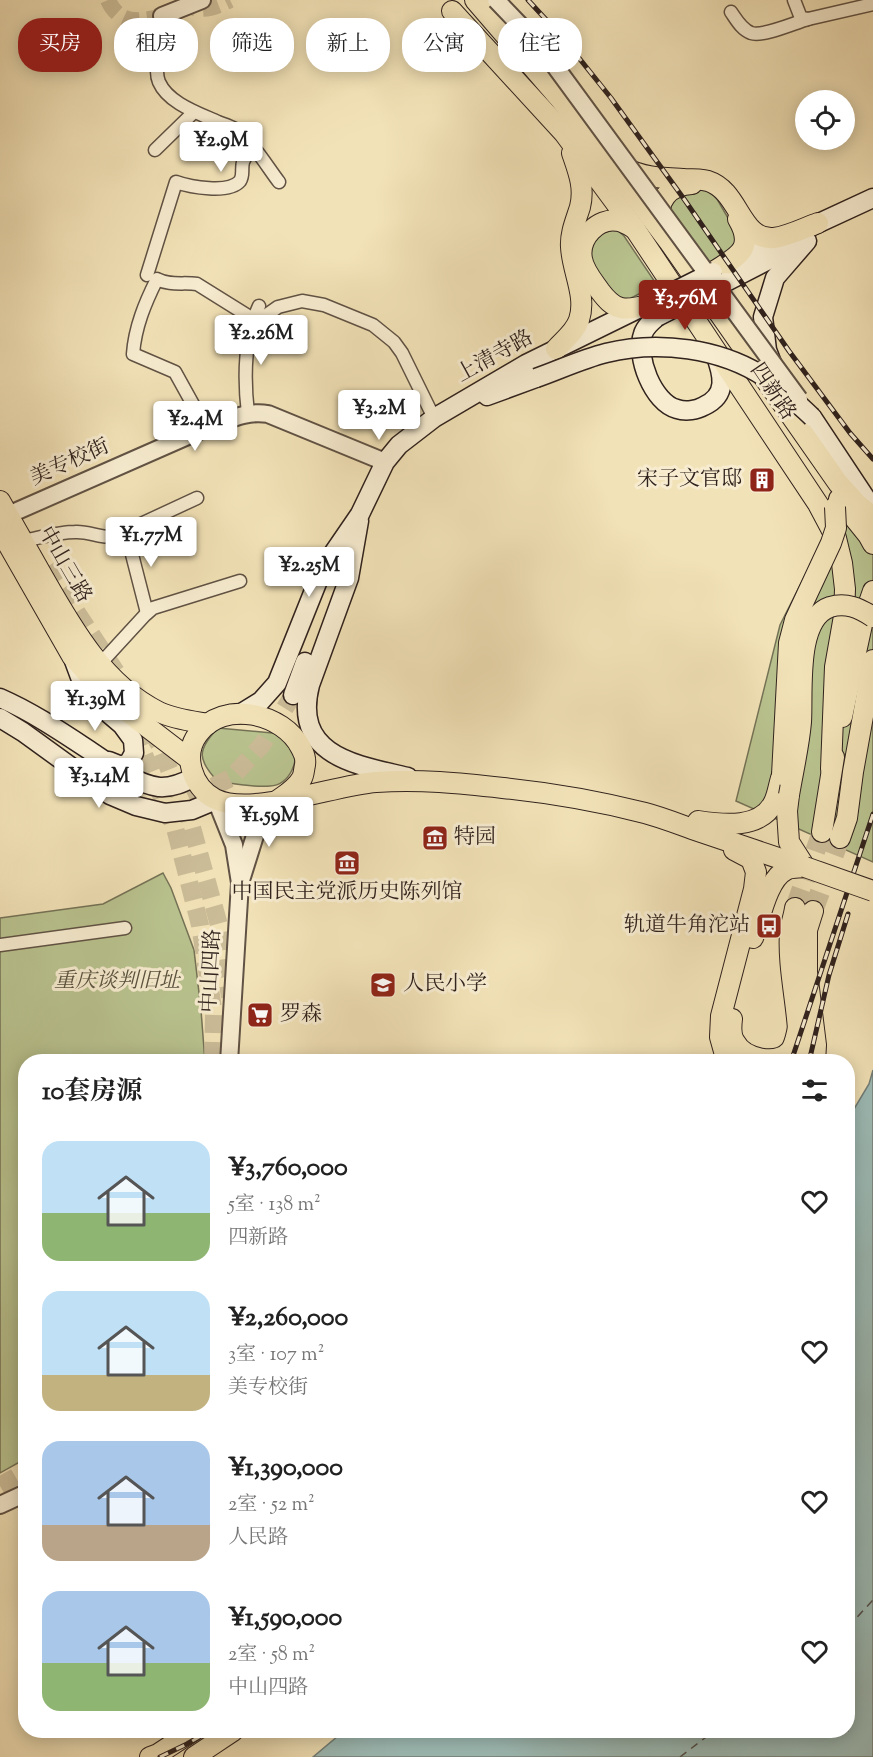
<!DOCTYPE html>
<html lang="zh">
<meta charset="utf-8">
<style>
body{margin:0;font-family:"Sorts Mill Goudy","Noto Serif SC",serif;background:#f2f2f2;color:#222;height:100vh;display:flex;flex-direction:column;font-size:22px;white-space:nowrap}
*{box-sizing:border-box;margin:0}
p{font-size:20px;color:#767676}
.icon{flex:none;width:33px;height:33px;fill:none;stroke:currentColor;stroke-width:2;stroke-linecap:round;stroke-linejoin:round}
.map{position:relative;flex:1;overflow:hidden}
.side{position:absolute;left:18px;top:1054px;width:837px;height:684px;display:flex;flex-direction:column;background:#fff;border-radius:24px;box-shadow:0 3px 15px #0003}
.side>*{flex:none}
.top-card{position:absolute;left:18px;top:18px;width:837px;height:54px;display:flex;gap:12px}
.buttons{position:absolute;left:795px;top:90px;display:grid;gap:12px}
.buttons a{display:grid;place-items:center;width:60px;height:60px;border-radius:50%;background:#fff;box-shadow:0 3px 15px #0003;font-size:30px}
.price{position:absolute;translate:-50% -51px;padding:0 14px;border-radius:6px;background:#fff;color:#222;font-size:20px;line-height:39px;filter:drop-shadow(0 2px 3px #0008)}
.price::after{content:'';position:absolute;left:50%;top:36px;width:18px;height:14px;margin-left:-9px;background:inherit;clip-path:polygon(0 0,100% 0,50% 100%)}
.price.active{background:#8f2418;color:#fff}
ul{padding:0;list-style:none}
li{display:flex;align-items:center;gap:18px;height:150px;padding:0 24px}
li span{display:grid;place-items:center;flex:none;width:168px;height:120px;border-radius:18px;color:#555}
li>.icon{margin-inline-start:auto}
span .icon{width:72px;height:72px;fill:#fffc;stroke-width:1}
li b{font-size:26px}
h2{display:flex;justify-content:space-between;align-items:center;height:72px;padding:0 24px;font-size:26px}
.pill{padding:0 21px;border-radius:24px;background:#fff;box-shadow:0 3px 15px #0003;font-size:21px;line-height:54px}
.pill.active{background:#8f2418;color:#fff}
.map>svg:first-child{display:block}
.green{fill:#b9c38f;stroke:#747256;stroke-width:1.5}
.water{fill:#9dbcb7;stroke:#717e79;stroke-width:1.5}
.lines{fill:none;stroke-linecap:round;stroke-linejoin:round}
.ferry{stroke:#51504b;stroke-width:1.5;stroke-dasharray:8 6;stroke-linecap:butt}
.tertiary-tunnel{stroke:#cbbc98;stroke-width:16;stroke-dasharray:16 8;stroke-linecap:butt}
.secondary-tunnel{stroke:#cbbc98;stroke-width:18;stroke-dasharray:18 9;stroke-linecap:butt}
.primary-tunnel{stroke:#cbbc98;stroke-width:20;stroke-dasharray:20 10;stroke-linecap:butt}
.minor-casing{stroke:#605244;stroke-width:15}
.tertiary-casing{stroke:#605244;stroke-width:20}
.secondary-casing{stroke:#30221d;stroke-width:21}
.primary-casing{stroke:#30221d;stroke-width:22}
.minor{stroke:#f7ecd0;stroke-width:12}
.tertiary{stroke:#f7ecd0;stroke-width:16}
.secondary{stroke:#f7ecd0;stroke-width:18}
.primary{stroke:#f2e2b7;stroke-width:20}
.rail-casing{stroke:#30221d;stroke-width:5}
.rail{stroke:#f7ecd0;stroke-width:3;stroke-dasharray:9;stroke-linecap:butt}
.tertiary-bridge-casing{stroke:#605244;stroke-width:20;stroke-linecap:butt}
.secondary-bridge-casing{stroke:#30221d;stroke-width:21;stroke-linecap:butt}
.primary-bridge-casing{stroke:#30221d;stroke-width:22;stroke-linecap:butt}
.tertiary-bridge{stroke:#f7ecd0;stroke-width:16}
.secondary-bridge{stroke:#f7ecd0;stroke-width:18}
.primary-bridge{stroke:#f2e2b7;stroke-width:20}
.labels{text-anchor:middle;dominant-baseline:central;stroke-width:6;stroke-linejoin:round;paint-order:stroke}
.street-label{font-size:21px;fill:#30221d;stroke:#f7ecd0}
.poi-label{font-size:21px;fill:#30221d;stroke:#f7ecd0;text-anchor:start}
.park-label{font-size:21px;font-style:italic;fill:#59523f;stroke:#f7ecd0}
</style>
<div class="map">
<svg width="873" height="1757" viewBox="0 0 873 1757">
<rect width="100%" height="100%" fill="#f2e2b7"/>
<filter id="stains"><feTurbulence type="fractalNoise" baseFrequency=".00333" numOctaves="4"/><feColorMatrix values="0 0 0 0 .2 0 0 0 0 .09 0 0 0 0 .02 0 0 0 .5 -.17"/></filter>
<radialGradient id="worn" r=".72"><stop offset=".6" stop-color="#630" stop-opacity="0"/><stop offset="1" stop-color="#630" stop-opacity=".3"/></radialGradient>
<g class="green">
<path d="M703,189L713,195L717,199L735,230L737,236L735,249L714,263H706L671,215V203L683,191Z"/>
<path d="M616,229L624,236L657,285L623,302L611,298L590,267L591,245L603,233Z"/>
<path d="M873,512V862L736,801L780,625L825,536L846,519Z"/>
<path d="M218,728L283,734C286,737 290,740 292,744C301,761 289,785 270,786C254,788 234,783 218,782C198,759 196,751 218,728Z"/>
<path d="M163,873L171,888L194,950L201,1010L205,1062H26L25,1459L0,1473V918L103,904Z"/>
</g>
<path class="water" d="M873,1070V1757H313L344,1731H848V1119L869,1084Z"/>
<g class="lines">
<g class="ferry">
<path d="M848,1627L873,1600"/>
<path d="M680,1757L714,1731"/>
</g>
<g class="tertiary-tunnel">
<path d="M108,0C119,25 140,22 162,16"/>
<path d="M181,1C198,14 212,9 230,0"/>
</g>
<g class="secondary-tunnel">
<path d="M47,567L116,672"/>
<path d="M150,729L159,744L191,824L219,925L230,997"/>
<path d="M133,731L142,750L175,828L200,925L214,1015L213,1062"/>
<path d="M189,798L231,778L262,745L293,695"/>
<path d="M0,1486L26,1471"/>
</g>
<g class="primary-tunnel">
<path d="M795,908L822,832"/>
<path d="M813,911L840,838"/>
</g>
<defs>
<g id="minor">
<path d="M794,0L801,18L808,19L873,4"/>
<path d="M731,12C736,19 741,29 751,33C763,37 794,23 808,19"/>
<path d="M170,13C171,18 174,25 173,30C170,49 151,62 159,82C168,103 198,113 218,122C223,124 230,126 235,129C253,142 266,165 279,182"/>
<path d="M155,150L194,112"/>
<path d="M147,275L176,182C190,187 229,194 240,181C244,175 241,169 243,162C245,157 249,151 251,145"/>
<path d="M248,414C244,380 244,338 259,306"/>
<path d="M206,428L175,372L133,354C135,327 145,303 157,279C170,286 183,282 197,284L253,319H261L278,307L302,301L324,305L373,325L394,342L402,353L434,418"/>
<path d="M126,531L147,613"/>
<path d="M22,541C39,538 58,532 75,532C88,531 100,538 113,537L197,498"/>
<path d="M100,664L145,615L153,608L240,581"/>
<path d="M0,945L125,928"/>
</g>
<g id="tertiary">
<path d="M162,16L202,0"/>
<path d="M8,515L206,428C227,421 246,410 268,414L385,462"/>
<path d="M216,800L234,845L240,883L229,1062"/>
<path d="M242,877L258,826L275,802"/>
<path d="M0,1505L26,1493"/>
</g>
<g id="secondary">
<path d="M728,265L873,198"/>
<path d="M726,282L786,251"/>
<path d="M657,317C651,322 645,327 643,334C635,356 653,403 677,409C686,412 697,410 704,406C728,395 723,375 715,354"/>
<path d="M772,363L767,350L763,317L775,278L807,241"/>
<path d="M487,396L536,378"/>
<path d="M812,417L873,509"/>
<path d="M359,521L349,578L310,685C292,756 356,765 408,777"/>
<path d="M73,658L83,685L102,708L122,725L133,740L134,753L129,762L124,765H119L109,761"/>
<path d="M293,695L305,662"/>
<path d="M0,698C32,712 60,731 89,750C110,764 133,783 159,787C172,788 183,783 194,777"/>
<path d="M240,714L261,701L277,683L323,568L360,514L385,462L399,445L434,418L526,364L642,307"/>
<path d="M0,718L23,732L110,795L136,806L165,813L192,810L216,800"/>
</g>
<g id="primary">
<path d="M475,0L561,100L601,151L670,243L838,483L857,504L873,517"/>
<path d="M452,11L564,133L635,229L818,504L836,538L842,563L845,589L844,616L835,667L831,769"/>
<path d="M623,167C643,178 663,178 685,179C693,179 700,179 708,181C740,191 740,241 774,238C789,236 804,228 818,223"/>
<path d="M661,224C655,201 669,185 692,184"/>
<path d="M635,229C630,226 624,222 618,221C598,217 578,238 582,259C584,271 593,281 600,291C606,299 612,306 621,308C629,310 637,307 645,306"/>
<path d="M713,272C736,257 756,250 738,219"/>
<path d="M556,349C564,340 575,332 579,320C587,296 572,271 571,247C570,233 576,220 580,207C585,187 578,171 572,153"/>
<path d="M839,499L868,535L873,544"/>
<path d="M0,501C14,526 29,552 43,577C72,628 104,685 159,712C174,719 191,721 208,724"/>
<path d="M0,530L72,656L89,675L129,713L189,759"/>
<path d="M842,717L863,620L873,591"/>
<path d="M789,795L787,811L789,842L805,867"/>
<path d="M275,802C285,795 296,789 302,778C304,774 304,769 305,765C306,758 304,754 301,748C284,713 223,699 198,734C182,755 192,787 215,799C251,817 335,785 376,782C419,779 460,783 503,788C551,793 598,801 645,813C664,818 683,826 701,832C736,844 770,855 805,867"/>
<path d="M698,821C724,825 761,829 774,802C778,794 779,783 782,775"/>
<path d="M822,832L834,757"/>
<path d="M840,838L847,818L853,772L873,660"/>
<path d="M795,908C794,916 791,923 790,931C787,975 802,1018 798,1062"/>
<path d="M813,911L807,930V972L816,1045L815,1062"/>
<path d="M753,938C760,920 767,879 786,870C791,867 798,868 805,867"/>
<path d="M732,1019C731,1027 730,1035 735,1042C744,1059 776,1066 790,1051C795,1045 796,1036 798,1028"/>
<path d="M727,1062L720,1037L721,1016L754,889L756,872L751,859L734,850"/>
<path d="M150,1757L158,1754L193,1731"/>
<path d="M194,1757L233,1731"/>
</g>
</defs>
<use href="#minor" class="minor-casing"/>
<use href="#tertiary" class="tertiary-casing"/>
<use href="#secondary" class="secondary-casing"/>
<use href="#primary" class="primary-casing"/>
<use href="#minor" class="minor"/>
<use href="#tertiary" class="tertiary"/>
<use href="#secondary" class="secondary"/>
<use href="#primary" class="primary"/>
<defs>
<g id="rail">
<path d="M528,0L563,38L611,98L684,199L789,351L850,433L873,459"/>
<path d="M791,1062L873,814"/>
<path d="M809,1062L829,975L848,914"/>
<path d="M160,1757L187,1744L209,1731"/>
</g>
</defs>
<use href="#rail" class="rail-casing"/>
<use href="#rail" class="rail"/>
<defs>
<path id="tertiary-bridge" d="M496,0L541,47L799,399"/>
<g id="secondary-bridge">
<path d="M653,302L713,272"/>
<path d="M657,317L726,282"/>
<path d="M536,378C559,370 582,359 606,353C658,340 721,348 766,378C783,389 797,403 812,417"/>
</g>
<g id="primary-bridge">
<path d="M782,775L789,643L795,620L831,543L836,528L835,507"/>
<path d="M789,795C793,771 799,746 801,722C803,692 795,619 830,607C846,602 859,608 873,617"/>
<path d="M805,867L873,891"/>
</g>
</defs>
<use href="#tertiary-bridge" class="tertiary-bridge-casing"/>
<use href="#secondary-bridge" class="secondary-bridge-casing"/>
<use href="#primary-bridge" class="primary-bridge-casing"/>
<use href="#tertiary-bridge" class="tertiary-bridge"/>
<use href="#secondary-bridge" class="secondary-bridge"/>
<use href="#primary-bridge" class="primary-bridge"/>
</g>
<defs>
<symbol id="building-square" viewBox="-11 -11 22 22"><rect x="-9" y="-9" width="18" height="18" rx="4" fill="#8f2418" stroke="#f7ecd0"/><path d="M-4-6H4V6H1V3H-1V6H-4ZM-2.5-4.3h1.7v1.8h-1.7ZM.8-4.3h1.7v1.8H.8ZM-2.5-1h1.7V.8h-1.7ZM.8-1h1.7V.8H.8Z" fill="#fff"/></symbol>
<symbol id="museum-square" viewBox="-11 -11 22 22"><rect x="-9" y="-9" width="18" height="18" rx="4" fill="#8f2418" stroke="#f7ecd0"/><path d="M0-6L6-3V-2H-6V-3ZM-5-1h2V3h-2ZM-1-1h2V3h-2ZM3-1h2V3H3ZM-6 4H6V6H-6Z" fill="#fff"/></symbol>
<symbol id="bus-square" viewBox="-11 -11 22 22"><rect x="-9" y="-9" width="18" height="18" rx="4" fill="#8f2418" stroke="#f7ecd0"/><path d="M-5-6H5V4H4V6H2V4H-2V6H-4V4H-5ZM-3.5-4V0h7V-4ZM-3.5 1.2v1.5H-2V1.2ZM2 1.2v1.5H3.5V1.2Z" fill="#fff"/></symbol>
<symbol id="school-square" viewBox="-11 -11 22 22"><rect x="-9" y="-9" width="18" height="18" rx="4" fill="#8f2418" stroke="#f7ecd0"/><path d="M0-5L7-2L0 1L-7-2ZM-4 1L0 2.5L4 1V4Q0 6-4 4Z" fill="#fff"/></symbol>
<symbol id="supermarket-square" viewBox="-11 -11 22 22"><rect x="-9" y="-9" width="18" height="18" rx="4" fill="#8f2418" stroke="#f7ecd0"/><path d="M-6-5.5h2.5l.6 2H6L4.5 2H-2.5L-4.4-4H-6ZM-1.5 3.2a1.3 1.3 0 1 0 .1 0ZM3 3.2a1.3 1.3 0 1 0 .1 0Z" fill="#fff"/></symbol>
</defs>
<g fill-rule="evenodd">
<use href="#building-square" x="747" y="465" width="30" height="30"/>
<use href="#museum-square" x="420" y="823" width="30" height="30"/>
<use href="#museum-square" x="332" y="848" width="30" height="30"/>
<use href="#bus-square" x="754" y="911" width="30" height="30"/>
<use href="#school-square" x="368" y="970" width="30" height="30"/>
<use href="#supermarket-square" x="245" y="1000" width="30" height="30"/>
</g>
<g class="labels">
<g class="street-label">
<text transform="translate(495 357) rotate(-29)">上清寺路</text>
<text transform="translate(772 392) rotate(56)">四新路</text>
<text transform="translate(70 463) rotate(-24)">美专校街</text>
<text transform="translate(64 565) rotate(60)">中山三路</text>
<text transform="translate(212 971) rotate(-87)">中山四路</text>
</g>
<g class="poi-label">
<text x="742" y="480" text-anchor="end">宋子文官邸</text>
<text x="454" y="838">特园</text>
<text x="347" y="893" text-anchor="middle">中国民主党派历史陈列馆</text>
<text x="750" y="926" text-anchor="end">轨道牛角沱站</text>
<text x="403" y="985">人民小学</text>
<text x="280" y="1015">罗森</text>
</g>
<g class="park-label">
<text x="117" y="982">重庆谈判旧址</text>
</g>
</g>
<rect width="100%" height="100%" filter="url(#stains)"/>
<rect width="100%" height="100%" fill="url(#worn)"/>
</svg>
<div class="buttons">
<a><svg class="icon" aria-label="locate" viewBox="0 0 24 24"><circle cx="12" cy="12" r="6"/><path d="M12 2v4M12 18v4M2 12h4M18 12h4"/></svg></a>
</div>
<b class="price" style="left:221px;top:173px">¥2.9M</b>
<b class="price active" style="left:685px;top:331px">¥3.76M</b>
<b class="price" style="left:261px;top:366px">¥2.26M</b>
<b class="price" style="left:379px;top:441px">¥3.2M</b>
<b class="price" style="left:195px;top:452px">¥2.4M</b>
<b class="price" style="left:151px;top:568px">¥1.77M</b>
<b class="price" style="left:309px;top:598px">¥2.25M</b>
<b class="price" style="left:95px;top:732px">¥1.39M</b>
<b class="price" style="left:99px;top:809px">¥3.14M</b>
<b class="price" style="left:269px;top:848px">¥1.59M</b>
<div class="top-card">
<a class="pill active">买房</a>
<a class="pill">租房</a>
<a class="pill">筛选</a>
<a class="pill">新上</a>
<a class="pill">公寓</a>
<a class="pill">住宅</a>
</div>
<section class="side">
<h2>10套房源<svg class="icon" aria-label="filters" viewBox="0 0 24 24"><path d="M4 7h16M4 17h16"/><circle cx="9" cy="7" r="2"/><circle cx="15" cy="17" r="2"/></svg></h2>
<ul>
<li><span style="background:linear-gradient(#bfe0f5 60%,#8fb573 0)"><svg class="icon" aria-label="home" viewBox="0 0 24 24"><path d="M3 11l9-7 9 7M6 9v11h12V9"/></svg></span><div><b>¥3,760,000</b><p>5室 · 138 m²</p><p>四新路</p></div><svg class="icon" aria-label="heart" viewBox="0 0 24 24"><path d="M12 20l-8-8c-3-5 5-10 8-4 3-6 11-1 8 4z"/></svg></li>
<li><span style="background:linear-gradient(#bfe0f5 70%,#c2b280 0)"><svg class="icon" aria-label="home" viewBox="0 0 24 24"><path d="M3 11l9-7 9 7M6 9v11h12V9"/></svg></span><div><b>¥2,260,000</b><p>3室 · 107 m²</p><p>美专校街</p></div><svg class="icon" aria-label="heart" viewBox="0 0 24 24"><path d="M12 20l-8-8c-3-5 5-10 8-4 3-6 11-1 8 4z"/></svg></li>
<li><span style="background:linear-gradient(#a9c7e8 70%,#b9a48a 0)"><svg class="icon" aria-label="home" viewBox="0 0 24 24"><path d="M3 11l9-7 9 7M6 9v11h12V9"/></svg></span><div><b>¥1,390,000</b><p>2室 · 52 m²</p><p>人民路</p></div><svg class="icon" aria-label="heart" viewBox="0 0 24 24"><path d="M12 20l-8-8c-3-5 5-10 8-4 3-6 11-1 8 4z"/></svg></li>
<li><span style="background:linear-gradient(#a9c7e8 60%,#8fb573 0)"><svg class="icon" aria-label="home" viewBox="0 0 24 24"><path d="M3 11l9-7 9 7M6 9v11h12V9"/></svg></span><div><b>¥1,590,000</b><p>2室 · 58 m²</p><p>中山四路</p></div><svg class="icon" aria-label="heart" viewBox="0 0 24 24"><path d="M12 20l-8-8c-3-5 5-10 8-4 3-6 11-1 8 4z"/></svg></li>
</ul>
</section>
</div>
